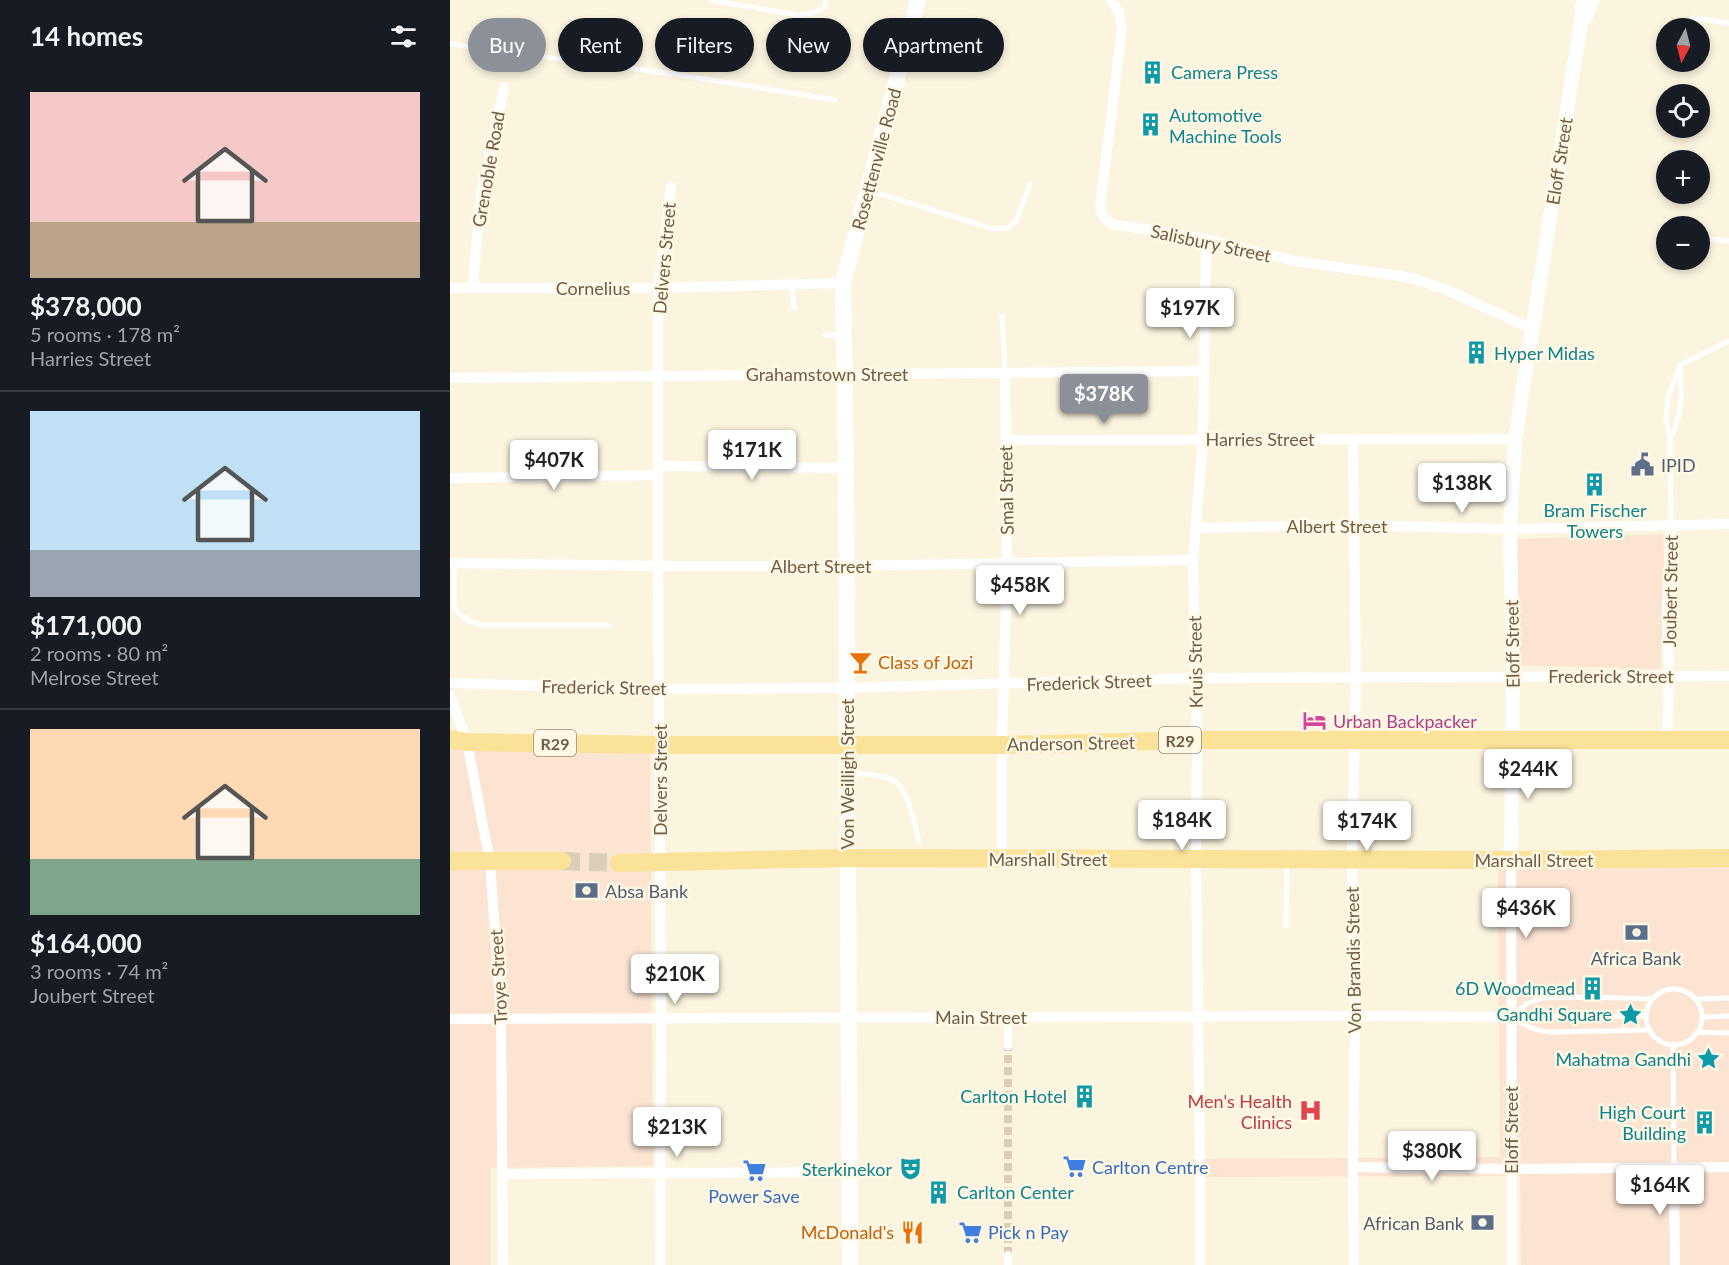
<!DOCTYPE html>
<meta charset="utf-8">
<style>
body{margin:0;font-family:Lato,sans-serif;background:#20242c;color:#f1f3f6;height:100vh;display:flex;flex-direction:column;font-size:22px;white-space:nowrap}
*{box-sizing:border-box;margin:0}
p{font-size:20px;color:#9ea1a6}
.icon{flex:none;width:33px;height:33px;fill:none;stroke:currentColor;stroke-width:2;stroke-linecap:round;stroke-linejoin:round}
.map{position:relative;flex:1;overflow:hidden}
.panel{display:flex;flex-direction:column;background:#171b24;width:450px}
.panel>*{flex:none}
.banner{position:absolute;left:18px;top:18px;width:570px;height:54px;display:flex;gap:12px}
.needle{width:39px;rotate:187deg}
.controls{position:absolute;left:1206px;top:18px;display:grid;gap:12px}
.controls a{display:grid;place-items:center;width:54px;height:54px;border-radius:50%;background:#171b24;box-shadow:0 3px 9px #0003;font-size:30px}
.price{position:absolute;translate:-50% -51px;padding:0 14px;border-radius:6px;background:#fff;color:#222;font-size:20px;line-height:39px;filter:drop-shadow(0 2px 3px #0008)}
.price::after{content:'';position:absolute;left:50%;top:36px;width:18px;height:14px;margin-left:-9px;background:inherit;clip-path:polygon(0 0,100% 0,50% 100%)}
.price.active{background:#8c9099;color:#fff}
ul{padding:0;list-style:none}
li{display:grid;align-content:center;gap:12px;height:318px;padding:0 30px}
li+li{border-top:2px solid #363941}
li span{display:grid;place-items:center;height:186px;border-radius:0px;color:#555}
li>.icon{margin-inline-start:auto}
span .icon{width:108px;height:108px;fill:#fffc;stroke-width:1}
li b{font-size:26px}
h2{display:flex;justify-content:space-between;align-items:center;height:72px;padding:0 30px;font-size:26px}
.pill{padding:0 21px;border-radius:27px;background:#171b24;box-shadow:0 3px 9px #0003;font-size:21px;line-height:54px}
.pill.active{background:#8c9099;color:#fff}
main{display:flex;flex:1;min-height:0}
.map>svg:first-child{display:block}
.commercial{fill:#fce4d3}
.lines{fill:none;stroke-linecap:round;stroke-linejoin:round}
.pedestrian-tunnel{stroke:#d8ceb9;stroke-width:8;stroke-dasharray:8 4;stroke-linecap:butt}
.primary-tunnel{stroke:#d8ceb9;stroke-width:18;stroke-dasharray:18 9;stroke-linecap:butt}
.service{stroke:#fff;stroke-width:5}
.pedestrian{stroke:#fff;stroke-width:8}
.minor{stroke:#fff;stroke-width:10}
.tertiary{stroke:#fff;stroke-width:14}
.secondary{stroke:#fff;stroke-width:16}
.primary{stroke:#fae298;stroke-width:18}
.labels{text-anchor:middle;dominant-baseline:central;stroke-width:5;stroke-linejoin:round;paint-order:stroke}
.shield{fill:#fff8e4;stroke:#9c8b77;stroke-width:1.5}
.shield-label{font-size:16px;font-weight:bold;fill:#715c48}
.culture-label{font-size:18px;fill:#0d838f;stroke:#fff8e4;text-anchor:end}
.street-label{font-size:18px;fill:#715c48;stroke:#fff8e4}
.service-label{font-size:18px;fill:#4e5e75;stroke:#fff8e4;text-anchor:start}
.food-label{font-size:18px;fill:#c56008;stroke:#fff8e4;text-anchor:start}
.hotel-label{font-size:18px;fill:#b23c85;stroke:#fff8e4;text-anchor:start}
.health-label{font-size:18px;fill:#be3a42;stroke:#fff8e4;text-anchor:end}
.shop-label{font-size:18px;fill:#366cbe;stroke:#fff8e4;text-anchor:start}
</style>
<main>
<section class="panel">
<h2>14 homes<svg class="icon" aria-label="filters" viewBox="0 0 24 24"><path d="M4 7h16M4 17h16"/><circle cx="9" cy="7" r="2"/><circle cx="15" cy="17" r="2"/></svg></h2>
<ul>
<li><span style="background:linear-gradient(#f6c9c9 70%,#b9a48a 0)"><svg class="icon" aria-label="home" viewBox="0 0 24 24"><path d="M3 11l9-7 9 7M6 9v11h12V9"/></svg></span><div><b>$378,000</b><p>5 rooms · 178 m²</p><p>Harries Street</p></div></li>
<li><span style="background:linear-gradient(#bfe0f5 75%,#9aa5b1 0)"><svg class="icon" aria-label="home" viewBox="0 0 24 24"><path d="M3 11l9-7 9 7M6 9v11h12V9"/></svg></span><div><b>$171,000</b><p>2 rooms · 80 m²</p><p>Melrose Street</p></div></li>
<li><span style="background:linear-gradient(#ffd9b3 70%,#7fa58c 0)"><svg class="icon" aria-label="home" viewBox="0 0 24 24"><path d="M3 11l9-7 9 7M6 9v11h12V9"/></svg></span><div><b>$164,000</b><p>3 rooms · 74 m²</p><p>Joubert Street</p></div></li>
</ul>
</section>
<div class="map">
<svg width="1279" height="1265" viewBox="0 0 1279 1265">
<rect width="100%" height="100%" fill="#fbf4df"/>
<g class="commercial">
<path d="M1213,534L1217,605L1213,621L1210,669L1069,665L1067,539Z"/>
<path d="M0,746L200,748L203,1166L41,1168V1265H0Z"/>
<path d="M1279,866V1265H1071L1070,1176L743,1177L742,1159L1050,1157L1048,868Z"/>
</g>
<g class="lines">
<path class="pedestrian-tunnel" d="M558,1255V1046"/>
<path class="primary-tunnel" d="M112,861L169,863"/>
<g class="service">
<path d="M261,0L347,15L364,13L374,7L376,0"/>
<path d="M1244,18L1279,23"/>
<path d="M0,44L230,75L385,100"/>
<path d="M421,191L544,229L558,228L566,221L580,184"/>
<path d="M1250,238L1279,241"/>
<path d="M342,284L344,308"/>
<path d="M552,316L555,371"/>
<path d="M375,335H393"/>
<path d="M1220,439C1233,412 1232,398 1230,369"/>
<path d="M1221,524L1220,440L1216,418L1218,398L1230,365L1279,341"/>
<path d="M4,563V608C13,618 20,623 33,625H159"/>
<path d="M400,773C413,774 431,774 443,780C458,787 465,826 469,842"/>
<path d="M836,926L837,861"/>
<circle cx="1224" cy="1017" r="28"/>
<path d="M1245,999L1279,998"/>
<path d="M1063,1016L1076,1004L1092,998L1135,997L1202,999"/>
<path d="M1062,1017C1074,1026 1085,1031 1100,1032L1200,1030"/>
<path d="M1064,1017L1196,1016"/>
<path d="M1252,1017L1279,1016"/>
<path d="M1247,1032L1279,1033"/>
<path d="M1223,1044L1224,1167"/>
</g>
<g class="pedestrian">
<path d="M558,1017V1046"/>
<path d="M558,1255V1265"/>
</g>
<g class="minor">
<path d="M661,0L668,10L672,28L650,207C652,216 654,219 662,224L756,239L845,261L943,275L965,279L997,290L1082,329"/>
<path d="M0,288H208L393,283"/>
<path d="M23,288L30,199L54,87"/>
<path d="M0,378L754,371"/>
<path d="M903,439L906,678L902,860L905,1016L903,1167L904,1265"/>
<path d="M556,440L1065,439"/>
<path d="M209,466L396,468"/>
<path d="M0,478L208,475"/>
<path d="M746,528L903,525L1060,529L1279,524"/>
<path d="M0,563L208,566H397L743,560"/>
<path d="M0,683L209,689L396,688L746,678L1279,676"/>
<path d="M0,695L17,742L40,862L51,1018L53,1265"/>
<path d="M1217,741L1219,676L1217,605L1221,524"/>
<path d="M552,859V745L557,563L555,372"/>
<path d="M1061,860L1062,1265"/>
<path d="M0,1019L905,1016L1062,1017"/>
<path d="M903,1167L1061,1169L1279,1167"/>
<path d="M1224,1167L1225,1265"/>
<path d="M53,1174L400,1172"/>
<path d="M210,1265L211,1018L208,566V288L221,187"/>
<path d="M750,1265V1167L746,859L747,740L743,560L753,439L756,239"/>
</g>
<g class="tertiary">
<path d="M1134,20L1143,0"/>
<path d="M1061,860L1063,677L1060,529L1065,439L1130,28L1133,0"/>
</g>
<path class="secondary" d="M400,1265L396,468L393,283L468,0"/>
<g class="primary">
<path d="M0,739L17,742L210,745H552L747,740H1279"/>
<path d="M0,861H112"/>
<path d="M169,863L397,858L1061,860L1279,858"/>
</g>
</g>
<defs>
<symbol id="building-bare" viewBox="-9 -9 18 18"><path d="M-4-6H4V6H1V3H-1V6H-4ZM-2.5-4.3h1.7v1.8h-1.7ZM.8-4.3h1.7v1.8H.8ZM-2.5-1h1.7V.8h-1.7ZM.8-1h1.7V.8H.8Z" fill="#0f9aa8" stroke="#fff8e4" stroke-width="2.5" paint-order="stroke"/></symbol>
<symbol id="civic-bare" viewBox="-9 -9 18 18"><path d="M-.6-6.5H3V-4.5H.6V-3L4-1V1h2V6H-6V1h2V-1L-.6-3ZM-1.2 2.5V6h2.4V2.5Z" fill="#5c6f8a" stroke="#fff8e4" stroke-width="2.5" paint-order="stroke"/></symbol>
<symbol id="bar-bare" viewBox="-9 -9 18 18"><path d="M-6-5H6L.8 .8V4.5H3.5V6h-7V4.5H-.8V.8Z" fill="#e8710a" stroke="#fff8e4" stroke-width="2.5" paint-order="stroke"/></symbol>
<symbol id="hotel-bare" viewBox="-9 -9 18 18"><path d="M-6-4.5h1.5V1H6V5H4.5V3h-9V5H-6ZM-4 0a1.8 1.8 0 1 1 3.6 0ZM.5 0V-2.5h3Q6-2.5 6 0Z" fill="#d1479c" stroke="#fff8e4" stroke-width="2.5" paint-order="stroke"/></symbol>
<symbol id="bank-bare" viewBox="-9 -9 18 18"><path d="M-6-4H6V4H-6ZM0-2.3a2.3 2.3 0 1 0 0 4.6a2.3 2.3 0 1 0 0-4.6Z" fill="#5c6f8a" stroke="#fff8e4" stroke-width="2.5" paint-order="stroke"/></symbol>
<symbol id="sight-bare" viewBox="-9 -9 18 18"><path d="M0-6L1.8-2.2L6-1.7L2.9 1.2L3.7 5.4L0 3.3L-3.7 5.4L-2.9 1.2L-6-1.7L-1.8-2.2Z" fill="#0f9aa8" stroke="#fff8e4" stroke-width="2.5" paint-order="stroke"/></symbol>
<symbol id="hospital-bare" viewBox="-9 -9 18 18"><path d="M-5-5h3v3.5h4V-5h3V5h-3V1.5h-4V5h-3Z" fill="#e0444e" stroke="#fff8e4" stroke-width="2.5" paint-order="stroke"/></symbol>
<symbol id="supermarket-bare" viewBox="-9 -9 18 18"><path d="M-6-5.5h2.5l.6 2H6L4.5 2H-2.5L-4.4-4H-6ZM-1.5 3.2a1.3 1.3 0 1 0 .1 0ZM3 3.2a1.3 1.3 0 1 0 .1 0Z" fill="#3f7fe0" stroke="#fff8e4" stroke-width="2.5" paint-order="stroke"/></symbol>
<symbol id="theatre-bare" viewBox="-9 -9 18 18"><path d="M-5-5.5Q0-4 5-5.5V0Q5 5 0 6Q-5 5-5 0ZM-3.3-2.5H-1v1.5H-3.3ZM1-2.5H3.3v1.5H1ZM-2.8 1Q0 5.5 2.8 1Z" fill="#0f9aa8" stroke="#fff8e4" stroke-width="2.5" paint-order="stroke"/></symbol>
<symbol id="restaurant-bare" viewBox="-9 -9 18 18"><path d="M-5-6h1v4h1v-4h1v4h1v-4h1v5L-1.5 .5V6h-2V.5L-5-1ZM5-6V6H3V1.5H1.5Q1.5-4 5-6Z" fill="#e8710a" stroke="#fff8e4" stroke-width="2.5" paint-order="stroke"/></symbol>
</defs>
<g fill-rule="evenodd">
<use href="#building-bare" x="686" y="56" width="33" height="33"/>
<use href="#building-bare" x="684" y="108" width="33" height="33"/>
<use href="#building-bare" x="1010" y="336" width="33" height="33"/>
<use href="#civic-bare" x="1176" y="448" width="33" height="33"/>
<use href="#building-bare" x="1128" y="468" width="33" height="33"/>
<use href="#bar-bare" x="394" y="646" width="33" height="33"/>
<use href="#hotel-bare" x="848" y="704" width="33" height="33"/>
<use href="#bank-bare" x="120" y="874" width="33" height="33"/>
<use href="#bank-bare" x="1170" y="916" width="33" height="33"/>
<use href="#building-bare" x="1126" y="972" width="33" height="33"/>
<use href="#sight-bare" x="1164" y="998" width="33" height="33"/>
<use href="#sight-bare" x="1242" y="1042" width="33" height="33"/>
<use href="#building-bare" x="618" y="1080" width="33" height="33"/>
<use href="#hospital-bare" x="844" y="1094" width="33" height="33"/>
<use href="#building-bare" x="1238" y="1106" width="33" height="33"/>
<use href="#supermarket-bare" x="608" y="1150" width="33" height="33"/>
<use href="#theatre-bare" x="444" y="1152" width="33" height="33"/>
<use href="#supermarket-bare" x="288" y="1154" width="33" height="33"/>
<use href="#building-bare" x="472" y="1176" width="33" height="33"/>
<use href="#bank-bare" x="1016" y="1206" width="33" height="33"/>
<use href="#restaurant-bare" x="446" y="1216" width="33" height="33"/>
<use href="#supermarket-bare" x="504" y="1216" width="33" height="33"/>
</g>
<g class="labels">
<g class="shield">
<rect x="709" y="727" width="42" height="26" rx="4.5"/>
<rect x="84" y="730" width="42" height="26" rx="4.5"/>
</g>
<g class="shield-label">
<text x="730" y="740">R29</text>
<text x="105" y="743">R29</text>
</g>
<g class="culture-label">
<text x="721" y="72" text-anchor="start">Camera Press</text>
<text x="719" y="115" text-anchor="start">Automotive<tspan x="719" dy="21">Machine Tools</tspan></text>
<text x="1044" y="353" text-anchor="start">Hyper Midas</text>
<text x="1145" y="510" text-anchor="middle">Bram Fischer<tspan x="1145" dy="21">Towers</tspan></text>
<text x="1125" y="988">6D Woodmead</text>
<text x="1162" y="1014">Gandhi Square</text>
<text x="1241" y="1059">Mahatma Gandhi</text>
<text x="617" y="1096">Carlton Hotel</text>
<text x="1236" y="1112">High Court<tspan x="1236" dy="21">Building</tspan></text>
<text x="442" y="1169">Sterkinekor</text>
<text x="507" y="1192" text-anchor="start">Carlton Center</text>
</g>
<g class="street-label">
<text transform="translate(426 159) rotate(-75)">Rosettenville Road</text>
<text transform="translate(1109 161) rotate(-81)">Eloff Street</text>
<text transform="translate(38 169) rotate(-80)">Grenoble Road</text>
<text transform="translate(761 243) rotate(12)">Salisbury Street</text>
<text transform="translate(214 258) rotate(-85)">Delvers Street</text>
<text x="143" y="288">Cornelius</text>
<text x="377" y="374">Grahamstown Street</text>
<text x="810" y="439">Harries Street</text>
<text transform="translate(556 490) rotate(-91)">Smal Street</text>
<text x="887" y="526">Albert Street</text>
<text x="371" y="566">Albert Street</text>
<text transform="translate(1220 591) rotate(-89)">Joubert Street</text>
<text transform="translate(1062 644) rotate(-91)">Eloff Street</text>
<text transform="translate(745 662) rotate(-91)">Kruis Street</text>
<text x="1161" y="676">Frederick Street</text>
<text transform="translate(639 682) rotate(-2)">Frederick Street</text>
<text transform="translate(154 687) rotate(1)">Frederick Street</text>
<text transform="translate(621 743) rotate(-1)">Anderson Street</text>
<text transform="translate(397 774) rotate(-90)">Von Weilligh Street</text>
<text transform="translate(210 780) rotate(-90)">Delvers Street</text>
<text x="598" y="859">Marshall Street</text>
<text x="1084" y="860">Marshall Street</text>
<text transform="translate(903 960) rotate(-91)">Von Brandis Street</text>
<text transform="translate(48 977) rotate(-93)">Troye Street</text>
<text x="531" y="1017">Main Street</text>
<text transform="translate(1061 1130) rotate(-90)">Eloff Street</text>
</g>
<g class="service-label">
<text x="1211" y="465">IPID</text>
<text x="155" y="891">Absa Bank</text>
<text x="1186" y="958" text-anchor="middle">Africa Bank</text>
<text x="1014" y="1223" text-anchor="end">African Bank</text>
</g>
<g class="food-label">
<text x="428" y="662">Class of Jozi</text>
<text x="444" y="1232" text-anchor="end">McDonald's</text>
</g>
<g class="hotel-label">
<text x="883" y="721">Urban Backpacker</text>
</g>
<g class="health-label">
<text x="842" y="1101">Men's Health<tspan x="842" dy="21">Clinics</tspan></text>
</g>
<g class="shop-label">
<text x="642" y="1167">Carlton Centre</text>
<text x="304" y="1196" text-anchor="middle">Power Save</text>
<text x="538" y="1232">Pick n Pay</text>
</g>
</g>
</svg>
<div class="controls">
<a><svg class="needle" viewBox="-14 -14 28 28"><path d="M0-13l5 13h-10z" fill="#e53935"/><path d="M0 13l5-13h-10z" fill="#9ea1a6"/></svg></a>
<a><svg class="icon" aria-label="locate" viewBox="0 0 24 24"><circle cx="12" cy="12" r="6"/><path d="M12 2v4M12 18v4M2 12h4M18 12h4"/></svg></a>
<a>+</a>
<a>−</a>
</div>
<b class="price" style="left:740px;top:339px">$197K</b>
<b class="price active" style="left:654px;top:425px">$378K</b>
<b class="price" style="left:302px;top:481px">$171K</b>
<b class="price" style="left:104px;top:491px">$407K</b>
<b class="price" style="left:1012px;top:514px">$138K</b>
<b class="price" style="left:570px;top:616px">$458K</b>
<b class="price" style="left:1078px;top:800px">$244K</b>
<b class="price" style="left:732px;top:851px">$184K</b>
<b class="price" style="left:917px;top:852px">$174K</b>
<b class="price" style="left:1076px;top:939px">$436K</b>
<b class="price" style="left:225px;top:1005px">$210K</b>
<b class="price" style="left:227px;top:1158px">$213K</b>
<b class="price" style="left:982px;top:1182px">$380K</b>
<b class="price" style="left:1210px;top:1216px">$164K</b>
<div class="banner">
<a class="pill active">Buy</a>
<a class="pill">Rent</a>
<a class="pill">Filters</a>
<a class="pill">New</a>
<a class="pill">Apartment</a>
</div>
</div>
</main>
